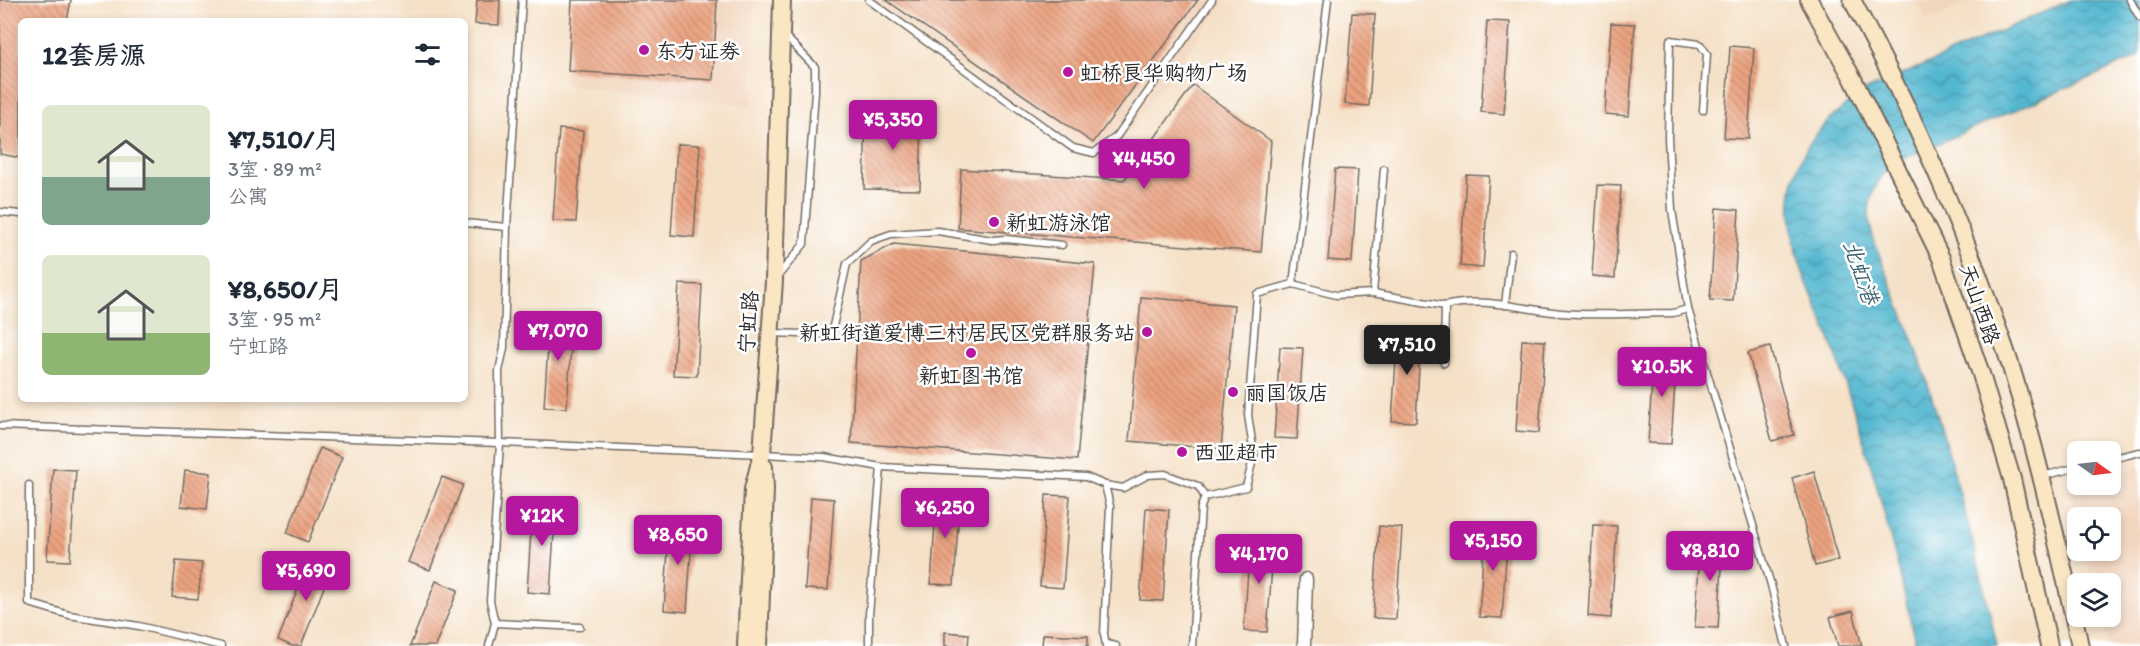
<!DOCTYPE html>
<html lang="zh">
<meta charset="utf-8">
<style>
body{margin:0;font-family:Itim,"LXGW WenKai TC",sans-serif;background:#f6f6f7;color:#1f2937;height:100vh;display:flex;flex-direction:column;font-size:22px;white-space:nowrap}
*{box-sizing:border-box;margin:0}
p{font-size:20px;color:#747a83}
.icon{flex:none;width:33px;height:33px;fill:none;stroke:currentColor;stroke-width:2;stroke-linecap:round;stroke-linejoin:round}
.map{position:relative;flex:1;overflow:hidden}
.panel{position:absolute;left:18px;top:18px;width:450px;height:384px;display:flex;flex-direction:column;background:#fff;border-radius:9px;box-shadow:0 3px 9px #0003}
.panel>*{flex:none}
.needle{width:39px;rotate:104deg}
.controls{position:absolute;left:2067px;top:441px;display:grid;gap:12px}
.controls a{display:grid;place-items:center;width:54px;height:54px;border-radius:9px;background:#fff;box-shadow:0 3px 9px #0003;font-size:30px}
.price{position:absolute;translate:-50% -51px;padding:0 14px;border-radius:6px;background:#b5179e;color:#fff;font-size:20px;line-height:39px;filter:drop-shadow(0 2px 3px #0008)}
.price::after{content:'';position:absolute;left:50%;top:36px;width:18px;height:14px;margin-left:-9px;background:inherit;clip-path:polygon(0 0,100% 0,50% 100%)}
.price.active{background:#222;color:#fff}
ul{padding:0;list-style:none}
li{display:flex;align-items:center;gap:18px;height:150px;padding:0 24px}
li span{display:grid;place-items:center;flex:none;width:168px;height:120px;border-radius:9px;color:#555}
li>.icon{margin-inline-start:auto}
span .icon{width:72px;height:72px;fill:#fffc;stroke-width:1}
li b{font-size:26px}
h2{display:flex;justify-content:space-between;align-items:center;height:72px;padding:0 24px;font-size:26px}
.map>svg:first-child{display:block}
.built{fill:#f2d5bd}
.water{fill:url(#water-waves);stroke:#3e717e;stroke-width:1.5}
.building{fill:url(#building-back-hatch)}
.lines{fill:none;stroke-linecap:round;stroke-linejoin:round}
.lane-casing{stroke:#726b62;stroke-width:9}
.street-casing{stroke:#726b62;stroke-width:15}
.secondary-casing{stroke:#726b62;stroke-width:20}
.lane{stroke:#fff;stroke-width:6}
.street{stroke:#fff;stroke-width:12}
.secondary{stroke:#fbe6c3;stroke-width:16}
.poi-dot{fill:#b5179e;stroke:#fff;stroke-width:2}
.labels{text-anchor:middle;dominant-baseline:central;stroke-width:5;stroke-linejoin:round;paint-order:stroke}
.poi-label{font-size:21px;fill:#2b2b2b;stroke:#fff;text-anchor:start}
.street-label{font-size:21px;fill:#2b2b2b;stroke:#fff}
.water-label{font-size:22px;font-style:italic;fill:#3b636d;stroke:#fff}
</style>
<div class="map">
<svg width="2140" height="646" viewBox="0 0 2140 646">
<defs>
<pattern id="water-waves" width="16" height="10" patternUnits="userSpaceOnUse" patternTransform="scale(1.5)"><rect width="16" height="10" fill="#52b7d0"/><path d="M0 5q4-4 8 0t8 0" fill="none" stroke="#4495a9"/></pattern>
<pattern id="building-back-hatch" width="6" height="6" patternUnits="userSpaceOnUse" patternTransform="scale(1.5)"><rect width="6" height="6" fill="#eca380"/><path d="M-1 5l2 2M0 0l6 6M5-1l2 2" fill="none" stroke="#bf8569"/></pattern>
</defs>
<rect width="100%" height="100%" fill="#fff"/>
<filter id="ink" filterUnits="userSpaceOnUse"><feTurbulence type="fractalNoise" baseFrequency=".0167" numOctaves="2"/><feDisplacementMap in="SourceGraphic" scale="12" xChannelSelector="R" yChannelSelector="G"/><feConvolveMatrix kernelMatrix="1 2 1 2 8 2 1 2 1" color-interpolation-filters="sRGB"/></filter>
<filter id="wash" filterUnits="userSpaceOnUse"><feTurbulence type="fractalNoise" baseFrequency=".008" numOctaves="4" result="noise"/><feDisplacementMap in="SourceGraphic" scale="24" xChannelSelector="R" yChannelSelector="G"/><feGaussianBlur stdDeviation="1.35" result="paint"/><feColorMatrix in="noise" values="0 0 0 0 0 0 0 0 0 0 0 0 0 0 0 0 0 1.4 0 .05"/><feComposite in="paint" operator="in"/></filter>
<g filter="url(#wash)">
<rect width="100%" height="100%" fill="#f5e1c7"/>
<g class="built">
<path d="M569,0H754L752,106L564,84Z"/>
<path d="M867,0H1226L1110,156L1094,161Z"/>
<path d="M1915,0H1976L1926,21Z"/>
<path d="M2140,467V646H2109L2101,617L2110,616V584L2093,583L2085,551L2110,550V518H2078L2077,522L2069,487L2079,485L2110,484L2111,476Z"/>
</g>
<path class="water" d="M2071,0H2140V56L1893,163C1876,182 1866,199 1870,224C1873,242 1881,259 1888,276C1898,303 1910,329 1919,356C1950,452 1976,548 1997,646H1916C1898,561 1876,477 1849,395C1842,372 1834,348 1825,326C1808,285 1787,245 1791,200C1795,147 1825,120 1865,91Z"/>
<g id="blocks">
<g class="building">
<path d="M0,0H71L67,21H21V158L0,154Z"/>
<path d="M477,0H500L499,25L475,24Z"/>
<path d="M572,0H717L713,80L568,71Z"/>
<path d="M886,0H1198L1093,143Z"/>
<path d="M1352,13L1375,14L1369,106L1345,104Z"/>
<path d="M1487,21L1510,22L1504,114L1481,112Z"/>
<path d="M1611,23L1635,24L1629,116L1605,114Z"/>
<path d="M1730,46L1754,48L1748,139L1724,138Z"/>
<path d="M1193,85L1271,141L1261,252L958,228L961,169L1124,180Z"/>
<path d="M866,112L922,114L920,190L864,189Z"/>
<path d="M559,129L583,131L576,222L553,221Z"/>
<path d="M677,144L700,145L694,237L671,235Z"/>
<path d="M1335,169L1358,170L1352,262L1328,260Z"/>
<path d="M1466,175L1489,176L1483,268L1460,266Z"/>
<path d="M1598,185L1621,186L1615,278L1592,276Z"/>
<path d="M1716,208L1739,210L1733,301L1710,300Z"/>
<path d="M894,244L1095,264L1077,460L851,443L861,261Z"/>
<path d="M679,284L702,285L697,376L673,375Z"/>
<path d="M1141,297L1234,305L1221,449L1129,441Z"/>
<path d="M550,315L573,317L567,408L544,407Z"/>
<path d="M1398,330L1421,331L1416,422L1392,421Z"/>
<path d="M1522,340L1545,341L1539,433L1516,431Z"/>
<path d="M1280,347L1303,348L1297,439L1274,438Z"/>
<path d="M1770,347L1794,435L1772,441L1748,353Z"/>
<path d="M1654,351L1677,353L1671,444L1648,443Z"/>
<path d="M320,448L342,457L308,542L287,533Z"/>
<path d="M53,469L76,470L70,561L47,560Z"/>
<path d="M185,470L211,473L207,509L181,506Z"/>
<path d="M1814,471L1838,560L1815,566L1792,478Z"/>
<path d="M442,477L463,485L430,570L408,562Z"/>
<path d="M937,492L960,494L954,585L931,584Z"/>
<path d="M1046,495L1070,496L1063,588L1040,586Z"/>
<path d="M811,497L834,499L828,590L805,589Z"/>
<path d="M533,501L556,502L550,594L527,592Z"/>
<path d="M1146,508L1169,510L1163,601L1140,600Z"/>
<path d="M670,519L693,521L687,612L664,610Z"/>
<path d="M1485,525L1508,527L1502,618L1479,617Z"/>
<path d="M1593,525L1617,526L1611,618L1588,616Z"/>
<path d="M1379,526L1402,528L1396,619L1373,618Z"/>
<path d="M1701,536L1724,537L1718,628L1695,627Z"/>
<path d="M1250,539L1274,541L1267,632L1244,631Z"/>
<path d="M311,555L333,564L301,646H292L278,640Z"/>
<path d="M176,561L202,563L198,599L172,597Z"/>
<path d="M436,581L458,590L435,646H410Z"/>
<path d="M1853,611L1862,646H1838L1830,617Z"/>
<path d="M945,632L969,634L968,646H945Z"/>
<path d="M1043,634L1088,636V646H1042Z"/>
</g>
</g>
</g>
<g filter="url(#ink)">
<use href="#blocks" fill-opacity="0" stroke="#726b62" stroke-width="1.5"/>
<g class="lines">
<defs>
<g id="lane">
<path d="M869,0L1073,148L1094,153L1117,136L1212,0"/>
<path d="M2130,0L2140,18"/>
<path d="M1703,110L1707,54L1700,44L1670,40L1668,138L1672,210L1688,309L1771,585L1786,646"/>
<path d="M0,212L21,214"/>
<path d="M465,223L507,227"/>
<path d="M778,276L804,244L815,92V67L784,35"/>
<path d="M1293,284L1328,0"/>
<path d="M1373,293L1384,169"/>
<path d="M1505,305L1511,253"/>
<path d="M771,333L831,335L847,264L871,241L891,234L938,231L992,240L1006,239L1062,245"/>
<path d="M1444,363L1445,306"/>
<path d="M0,426L500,443L762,454L824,457L881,467L1086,477L1105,485L1123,488L1148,475L1165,474L1198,486L1205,497L1201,507L1192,646"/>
<path d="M2110,459L2140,452"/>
<path d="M2043,476L2078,467"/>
<path d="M29,485V603L69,615L139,626L221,646"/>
<path d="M1105,485L1110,506L1104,634L1106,646"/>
<path d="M1205,497L1246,487L1254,455L1248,415L1257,294L1293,284L1336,295L1373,293L1445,306C1481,296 1525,310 1561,313C1598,316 1636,313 1673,313L1688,309"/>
<path d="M495,623L580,627"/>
<path d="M1106,644L1116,646"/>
<path d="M489,646L495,623L490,601L500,443L499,371L504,348L507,227L522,0"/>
<path d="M869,646V615L881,467"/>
</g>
<path id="street" d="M1304,646L1306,579"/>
<g id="secondary">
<path d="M1809,0L1853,79L1941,258L1981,374L2012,479L2049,646"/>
<path d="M1852,0C1904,96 1950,196 1987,299C1995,322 2004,344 2011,367C2039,459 2060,553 2080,646"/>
<path d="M746,646L753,489L762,454L774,281L782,0"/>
<path d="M759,646L765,489L764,467"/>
</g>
</defs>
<use href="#lane" class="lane-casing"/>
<use href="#street" class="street-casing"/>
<use href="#secondary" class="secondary-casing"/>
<use href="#lane" class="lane"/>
<use href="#street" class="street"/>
<use href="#secondary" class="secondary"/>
</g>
</g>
<g class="poi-dot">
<circle cx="644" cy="50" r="6"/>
<circle cx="1068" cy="72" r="6"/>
<circle cx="994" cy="222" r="6"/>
<circle cx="1147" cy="332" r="6"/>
<circle cx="971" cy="353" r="6"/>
<circle cx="1233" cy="392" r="6"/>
<circle cx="1182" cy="452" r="6"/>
</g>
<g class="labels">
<g class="poi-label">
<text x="656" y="50">东方证券</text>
<text x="1080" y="72">虹桥良华购物广场</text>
<text x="1006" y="222">新虹游泳馆</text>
<text x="1135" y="332" text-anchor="end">新虹街道爱博三村居民区党群服务站</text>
<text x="971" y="375" text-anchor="middle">新虹图书馆</text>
<text x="1245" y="392">丽国饭店</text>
<text x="1194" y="452">西亚超市</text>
</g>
<g class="street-label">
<text transform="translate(1980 304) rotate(71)">天山西路</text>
<text transform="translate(748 322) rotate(-86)">宁虹路</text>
</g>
<g class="water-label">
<text transform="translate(1861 272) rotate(71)">北虹港</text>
</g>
</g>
</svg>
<div class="controls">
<a><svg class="needle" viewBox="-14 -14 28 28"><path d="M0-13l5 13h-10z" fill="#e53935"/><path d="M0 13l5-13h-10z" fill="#747a83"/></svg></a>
<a><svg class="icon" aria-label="locate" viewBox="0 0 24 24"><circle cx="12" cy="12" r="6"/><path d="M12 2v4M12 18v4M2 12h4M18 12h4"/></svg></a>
<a><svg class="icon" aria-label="layers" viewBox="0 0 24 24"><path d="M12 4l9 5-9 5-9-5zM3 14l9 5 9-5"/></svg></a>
</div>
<b class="price" style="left:893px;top:151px">¥5,350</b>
<b class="price" style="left:1144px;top:190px">¥4,450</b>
<b class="price" style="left:558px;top:362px">¥7,070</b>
<b class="price active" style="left:1407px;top:376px">¥7,510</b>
<b class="price" style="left:1662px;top:398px">¥10.5K</b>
<b class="price" style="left:945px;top:539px">¥6,250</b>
<b class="price" style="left:542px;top:547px">¥12K</b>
<b class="price" style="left:678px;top:566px">¥8,650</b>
<b class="price" style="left:1493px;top:572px">¥5,150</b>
<b class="price" style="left:1710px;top:582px">¥8,810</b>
<b class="price" style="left:1259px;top:585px">¥4,170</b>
<b class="price" style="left:306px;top:602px">¥5,690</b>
<section class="panel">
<h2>12套房源<svg class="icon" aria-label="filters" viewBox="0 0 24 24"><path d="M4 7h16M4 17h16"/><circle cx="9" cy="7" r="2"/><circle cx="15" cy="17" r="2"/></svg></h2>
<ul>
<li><span style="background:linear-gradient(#dfe7d0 60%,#7fa58c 0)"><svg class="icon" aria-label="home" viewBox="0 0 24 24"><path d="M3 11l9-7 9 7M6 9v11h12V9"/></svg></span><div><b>¥7,510/月</b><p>3室 · 89 m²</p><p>公寓</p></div></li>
<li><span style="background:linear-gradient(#dfe7d0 65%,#8fb573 0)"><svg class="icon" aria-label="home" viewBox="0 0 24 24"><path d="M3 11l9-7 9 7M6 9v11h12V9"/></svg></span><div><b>¥8,650/月</b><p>3室 · 95 m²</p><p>宁虹路</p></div></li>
</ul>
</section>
</div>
